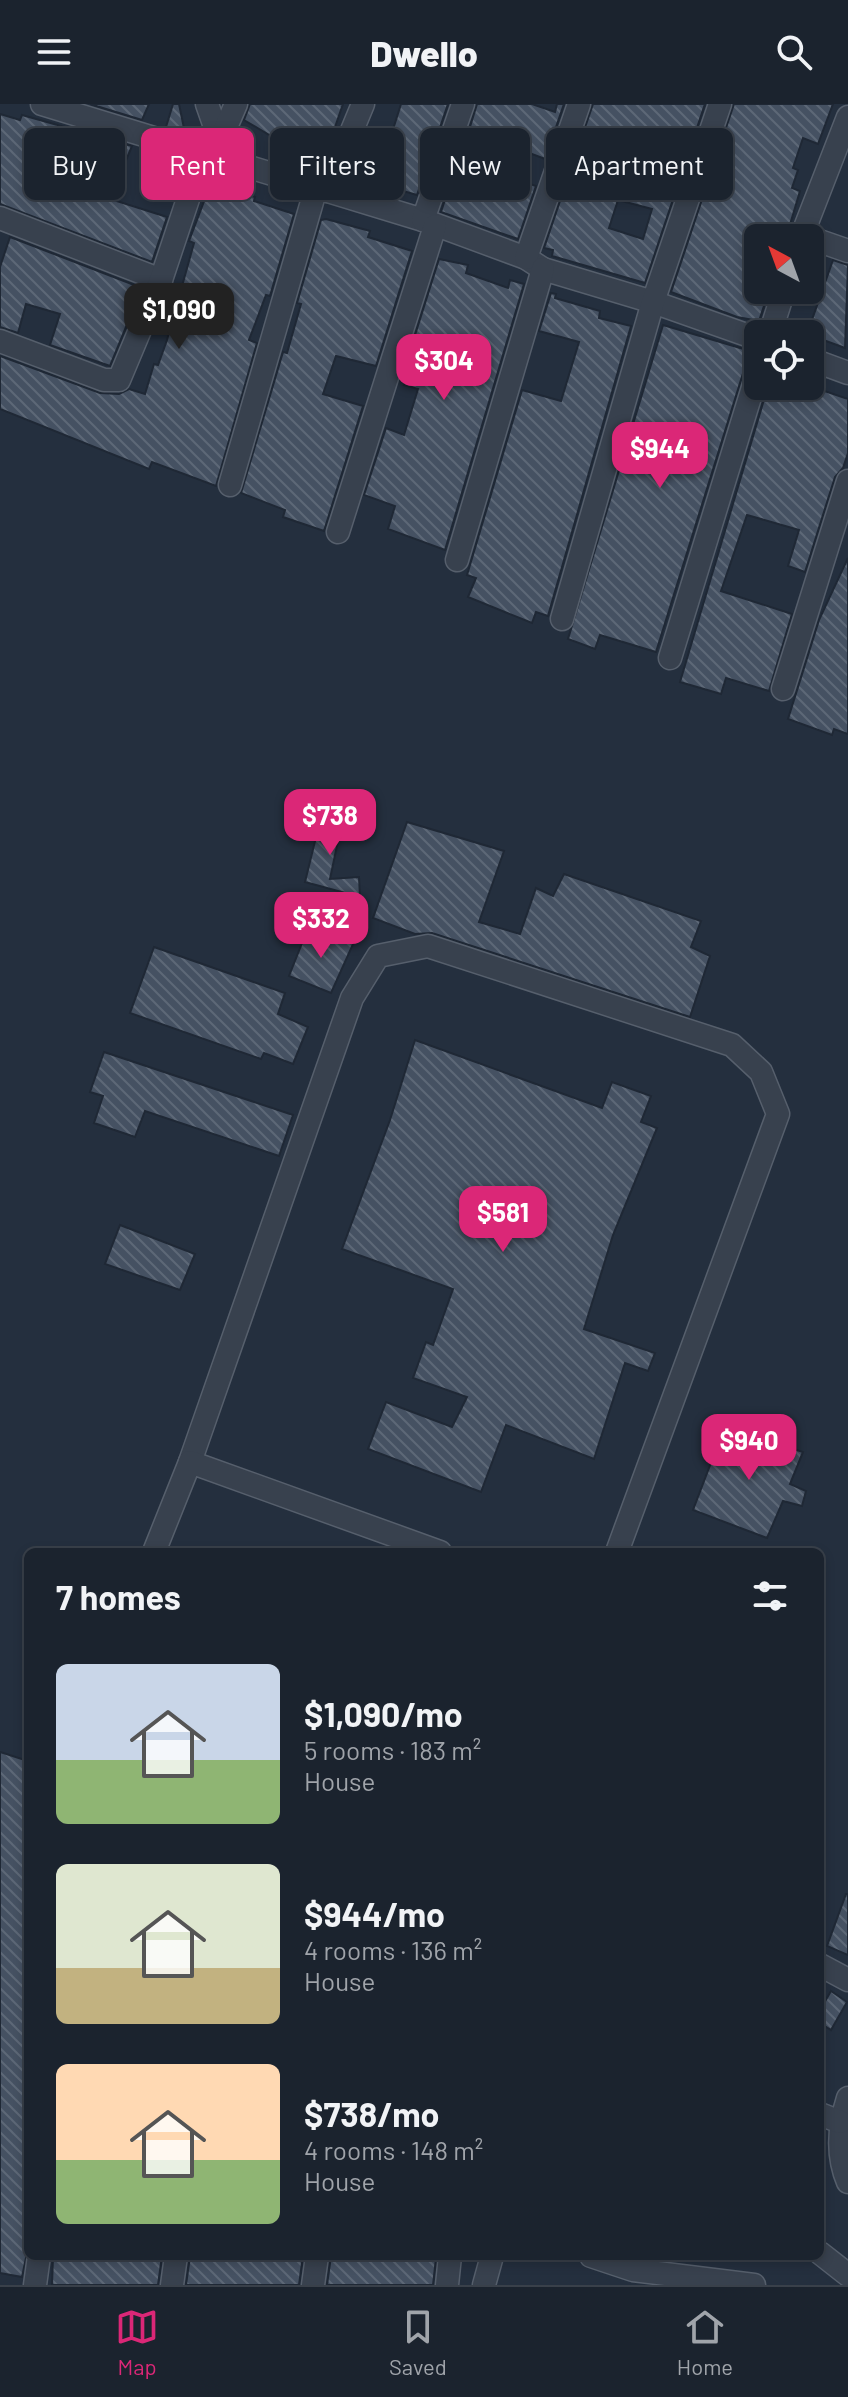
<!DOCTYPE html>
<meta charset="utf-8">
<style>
body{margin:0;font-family:Barlow,sans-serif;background:#242b36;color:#f1f3f6;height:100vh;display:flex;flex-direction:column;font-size:30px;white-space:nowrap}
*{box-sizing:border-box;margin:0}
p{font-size:26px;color:#a0a4aa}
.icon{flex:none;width:44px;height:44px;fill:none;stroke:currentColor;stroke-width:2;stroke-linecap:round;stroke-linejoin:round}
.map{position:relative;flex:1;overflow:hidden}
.drawer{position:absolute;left:24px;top:1444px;width:800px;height:712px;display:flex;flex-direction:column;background:#1b232e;border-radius:12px;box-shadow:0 4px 12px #0003,0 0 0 2px #39404a}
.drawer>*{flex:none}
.guide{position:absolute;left:24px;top:24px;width:800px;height:72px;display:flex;gap:16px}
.needle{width:52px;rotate:319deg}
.controls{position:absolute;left:744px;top:120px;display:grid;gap:16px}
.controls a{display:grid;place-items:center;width:80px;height:80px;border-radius:12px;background:#1b232e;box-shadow:0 4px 12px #0003,0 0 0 2px #39404a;font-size:40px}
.price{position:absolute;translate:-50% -68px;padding:0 18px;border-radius:16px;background:#db2777;color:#fff;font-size:26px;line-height:52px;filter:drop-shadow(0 2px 4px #0008)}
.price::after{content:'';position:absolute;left:50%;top:48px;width:24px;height:18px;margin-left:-12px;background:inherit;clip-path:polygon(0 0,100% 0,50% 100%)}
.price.current{background:#222;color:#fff}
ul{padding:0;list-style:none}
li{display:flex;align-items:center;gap:24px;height:200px;padding:0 32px}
li span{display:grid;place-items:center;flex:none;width:224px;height:160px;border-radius:12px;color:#555}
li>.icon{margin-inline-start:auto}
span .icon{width:96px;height:96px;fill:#fffc;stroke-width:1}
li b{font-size:34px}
h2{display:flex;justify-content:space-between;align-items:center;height:96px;padding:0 32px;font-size:34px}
.pill{padding:0 28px;border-radius:12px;background:#1b232e;box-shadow:0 4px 12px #0003,0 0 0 2px #39404a;font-size:28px;line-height:72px}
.pill.current{background:#db2777;color:#fff}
header{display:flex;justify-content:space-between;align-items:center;height:104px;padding:0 32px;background:#1b232e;font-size:36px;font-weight:800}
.tabs{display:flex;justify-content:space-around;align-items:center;height:112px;border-top:2px solid #39404a;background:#1b232e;font-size:22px;color:#a0a4aa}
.tabs a{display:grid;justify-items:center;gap:4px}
.tabs .current{color:#db2777}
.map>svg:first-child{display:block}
.building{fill:url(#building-back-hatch);stroke:#1f2835;stroke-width:2;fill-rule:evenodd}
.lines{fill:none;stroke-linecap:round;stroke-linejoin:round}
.minor-casing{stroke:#565f6c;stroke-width:25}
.minor{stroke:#38414e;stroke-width:22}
</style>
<header><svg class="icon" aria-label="menu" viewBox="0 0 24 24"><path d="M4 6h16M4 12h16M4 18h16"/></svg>Dwello<svg class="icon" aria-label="search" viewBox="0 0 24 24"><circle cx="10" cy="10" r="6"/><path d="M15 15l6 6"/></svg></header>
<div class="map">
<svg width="848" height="2181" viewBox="0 0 848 2181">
<defs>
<pattern id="building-back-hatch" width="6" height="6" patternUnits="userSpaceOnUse" patternTransform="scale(2)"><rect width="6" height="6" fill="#455162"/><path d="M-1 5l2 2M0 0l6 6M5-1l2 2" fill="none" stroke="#5d6877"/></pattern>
</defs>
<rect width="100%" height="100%" fill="#242f3e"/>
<g class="building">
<path d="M90,0H149L142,16Z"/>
<path d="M173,0H179L185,29L166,23Z"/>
<path d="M250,0H343L325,52L276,35L244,16Z"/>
<path d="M401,0H448L417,91L396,85L393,92L347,76L355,57L370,62L380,32L390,35Z"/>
<path d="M477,0H532L555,8L557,0H564L545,55L469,26Z"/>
<path d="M593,0H705L645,179L552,152L553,146L544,144ZM618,96L652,105L643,135L609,124Z"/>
<path d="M734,0H833L818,40L803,34L793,64L798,66L792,84L800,87L786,134H758V186L769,187L759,217L737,213L671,188Z"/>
<path d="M0,10L20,16L22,11L132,42L110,95L167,113L152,158L0,100Z"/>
<path d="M466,57L536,82L518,135L441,108L456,62L463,64Z"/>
<path d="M214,71L251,82L248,91L255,93L254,97L294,110L270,192L266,191L249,236L257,239L216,382L152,358L149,365L0,305V252L100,289L119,290L129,285L145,290L154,260L158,261L167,236L194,139L189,137Z"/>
<path d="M326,115L370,127L368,133L412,147L376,262L336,252L323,290L363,302L324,427L283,413L285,406L241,389L283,248L287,249L301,200L297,199L321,116Z"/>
<path d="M10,133L142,184L110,262L50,241L60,210L26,200L18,229L0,223V163Z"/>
<path d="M439,155L468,161L466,169L508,184L510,176L524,180L445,446L388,425L395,402L364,391L386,324L404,331L418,285L404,281L408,270L403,269Z"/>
<path d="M833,156L848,161L845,244L807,230Z"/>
<path d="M551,189L556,190L555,194L600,207L599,214L631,222L548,512L536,508L532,519L468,493L476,474L467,471L522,286L561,297L579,238L539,227Z"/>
<path d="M663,221L757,249L745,263L656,548L600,531L595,545L568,535Z"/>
<path d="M768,282H810L848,295V349L843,364L835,373L805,468L788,462L799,426L747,411L721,487L792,510L769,587L726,574L721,590L680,578Z"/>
<path d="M848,454V630L834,625L832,631L788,615L819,516Z"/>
<path d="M328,705L347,713L339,732L330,775L359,773L360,793L305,778L317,729Z"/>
<path d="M407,718L504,747L479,818L520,830L536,784L553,792L564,770L701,817L691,843L710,852L690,913L432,829L415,830L373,814Z"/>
<path d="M308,824L354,838L331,889L289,872Z"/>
<path d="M154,843L285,889L278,910L308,923L293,960L264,949L261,955L130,909Z"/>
<path d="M415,936L602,1004L612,978L651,992L641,1018L657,1024L613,1131L584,1225L655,1249L648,1267L625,1259L594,1355L506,1321L481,1388L368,1345L386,1298L452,1323L467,1293L413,1274L426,1238L433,1241L453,1185L342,1145L390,1016Z"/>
<path d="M104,948L293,1011L279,1052L145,1007L135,1033L94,1019L103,992L90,988Z"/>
<path d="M120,1121L195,1150L180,1186L105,1160Z"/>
<path d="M725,1322L803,1348L790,1380L806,1387L802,1402L783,1397L767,1434L693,1406Z"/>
<path d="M0,1648L28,1657V2144L22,2173L0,2169Z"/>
<path d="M846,1790H848V1851L827,1842Z"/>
<path d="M831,1887L847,1898L831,1926L820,1919V1906Z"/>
<path d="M53,2152H162L158,2181H52Z"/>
<path d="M190,2152H303L299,2181H186Z"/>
<path d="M331,2152L436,2154L433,2181H327Z"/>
</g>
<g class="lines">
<defs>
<g id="minor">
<path d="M42,0L423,116L526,154L543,165L653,198L758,235"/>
<path d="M207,0L220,37L219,54"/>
<path d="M220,37L236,0"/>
<path d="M327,87L363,0"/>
<path d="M0,114L161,176"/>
<path d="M423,116L463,0"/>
<path d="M802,131L848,147"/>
<path d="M801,134L848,13"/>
<path d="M526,154L579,0"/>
<path d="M770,230L784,186"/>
<path d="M0,237L104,276H119L161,176L203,50"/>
<path d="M810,255L848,269"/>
<path d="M230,381L316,84"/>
<path d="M338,428L435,122"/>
<path d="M457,456L543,165"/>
<path d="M562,515L653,198L720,0"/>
<path d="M670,554L758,267"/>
<path d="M783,585L848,377"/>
<path d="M190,1358L352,894L378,852L428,842L732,941L761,968L778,1010L617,1448"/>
<path d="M154,1448L190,1358L440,1448"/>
<path d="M820,1861L848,1876"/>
<path d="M848,1994C839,2022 836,2050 848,2078"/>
<path d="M820,2010L840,2018"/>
<path d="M820,2149L848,2171"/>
<path d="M591,2152L633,2166L754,2181"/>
<path d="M35,2181L39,2152"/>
<path d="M172,2181L176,2152"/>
<path d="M313,2181L317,2152"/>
<path d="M447,2181L450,2152"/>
<path d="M484,2181L492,2152"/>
</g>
</defs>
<use href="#minor" class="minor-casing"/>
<use href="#minor" class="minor"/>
</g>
</svg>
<div class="controls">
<a><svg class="needle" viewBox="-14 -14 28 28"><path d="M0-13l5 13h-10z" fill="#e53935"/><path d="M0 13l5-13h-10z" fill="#a0a4aa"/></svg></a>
<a><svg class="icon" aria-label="locate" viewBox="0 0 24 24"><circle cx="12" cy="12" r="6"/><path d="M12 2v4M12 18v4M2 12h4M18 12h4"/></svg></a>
</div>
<b class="price current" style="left:179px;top:247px">$1,090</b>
<b class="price" style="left:444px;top:298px">$304</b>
<b class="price" style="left:660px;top:386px">$944</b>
<b class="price" style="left:330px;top:753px">$738</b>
<b class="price" style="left:321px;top:856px">$332</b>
<b class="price" style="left:503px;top:1150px">$581</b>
<b class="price" style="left:749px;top:1378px">$940</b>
<div class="guide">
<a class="pill">Buy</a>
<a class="pill current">Rent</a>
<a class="pill">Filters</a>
<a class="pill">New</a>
<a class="pill">Apartment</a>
</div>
<section class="drawer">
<h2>7 homes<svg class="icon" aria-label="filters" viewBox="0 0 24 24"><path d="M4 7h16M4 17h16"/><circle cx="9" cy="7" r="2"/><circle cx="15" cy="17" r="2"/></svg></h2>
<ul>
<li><span style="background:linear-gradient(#c9d6e8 60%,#8fb573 0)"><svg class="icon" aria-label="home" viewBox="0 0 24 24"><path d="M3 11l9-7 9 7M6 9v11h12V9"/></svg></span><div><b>$1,090/mo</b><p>5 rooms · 183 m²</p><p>House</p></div></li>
<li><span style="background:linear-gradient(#dfe7d0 65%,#c2b280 0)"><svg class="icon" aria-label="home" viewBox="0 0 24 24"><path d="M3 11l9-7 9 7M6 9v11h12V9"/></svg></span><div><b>$944/mo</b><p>4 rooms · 136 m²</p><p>House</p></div></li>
<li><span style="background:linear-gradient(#ffd9b3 60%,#8fb573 0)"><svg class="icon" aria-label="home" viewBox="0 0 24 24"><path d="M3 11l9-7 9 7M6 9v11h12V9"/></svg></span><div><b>$738/mo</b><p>4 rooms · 148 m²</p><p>House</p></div></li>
</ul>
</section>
</div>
<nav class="tabs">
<a class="current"><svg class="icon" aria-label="map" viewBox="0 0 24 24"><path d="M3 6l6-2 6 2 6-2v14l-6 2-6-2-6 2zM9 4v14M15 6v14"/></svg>Map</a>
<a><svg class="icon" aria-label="saved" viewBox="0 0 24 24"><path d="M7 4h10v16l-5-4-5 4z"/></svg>Saved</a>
<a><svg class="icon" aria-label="home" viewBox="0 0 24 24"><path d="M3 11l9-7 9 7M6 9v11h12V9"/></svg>Home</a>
</nav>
